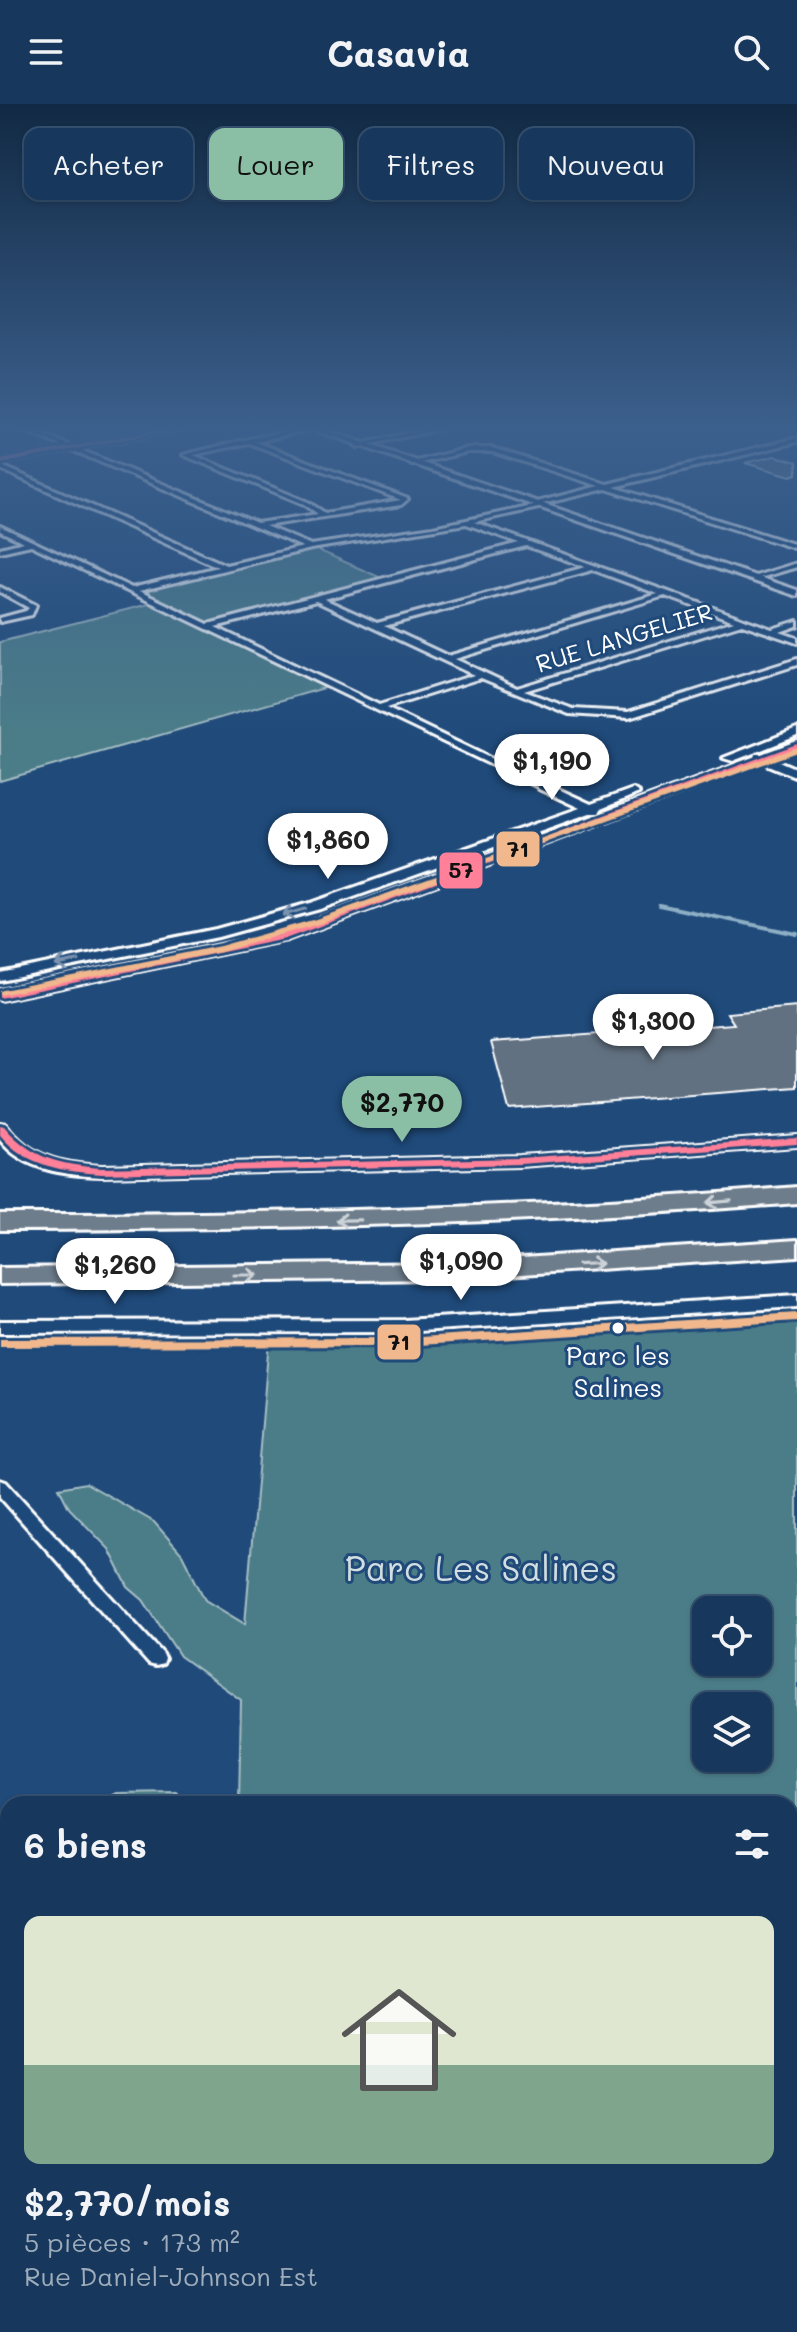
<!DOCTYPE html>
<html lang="fr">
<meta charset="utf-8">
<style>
body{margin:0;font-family:Mali,sans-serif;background:#244365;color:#f1f3f6;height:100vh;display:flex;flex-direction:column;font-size:30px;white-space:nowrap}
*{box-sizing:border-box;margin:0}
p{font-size:26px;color:#9eacbb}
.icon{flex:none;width:44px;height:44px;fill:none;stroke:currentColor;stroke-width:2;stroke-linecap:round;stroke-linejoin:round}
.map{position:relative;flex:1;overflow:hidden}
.details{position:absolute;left:0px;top:1692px;width:798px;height:536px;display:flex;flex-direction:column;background:#17385c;border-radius:24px 24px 0 0;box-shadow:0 2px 6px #0004,0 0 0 2px #365272}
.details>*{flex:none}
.hud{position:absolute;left:24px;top:24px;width:750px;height:72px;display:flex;gap:16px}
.fabs{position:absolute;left:692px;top:1492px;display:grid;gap:16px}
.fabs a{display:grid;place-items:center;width:80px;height:80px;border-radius:16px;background:#17385c;box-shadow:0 2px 6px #0004,0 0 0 2px #365272;font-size:40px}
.price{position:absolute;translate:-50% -68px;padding:0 18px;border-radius:28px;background:#fff;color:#222;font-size:26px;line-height:52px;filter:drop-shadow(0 2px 4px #0008)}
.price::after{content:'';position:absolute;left:50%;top:48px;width:24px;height:18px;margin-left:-12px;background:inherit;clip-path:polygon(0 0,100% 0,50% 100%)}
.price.active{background:#8abfa5;color:#111}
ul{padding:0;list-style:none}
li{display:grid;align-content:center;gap:16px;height:424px;padding:0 24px}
li span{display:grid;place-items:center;height:248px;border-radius:16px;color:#555}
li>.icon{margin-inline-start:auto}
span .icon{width:144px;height:144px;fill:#fffc;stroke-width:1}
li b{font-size:34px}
h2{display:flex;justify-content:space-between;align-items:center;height:96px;padding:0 24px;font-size:34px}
.pill{padding:0 28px;border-radius:16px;background:#17385c;box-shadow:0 2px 6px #0004,0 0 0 2px #365272;font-size:28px;line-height:72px}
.pill.active{background:#8abfa5;color:#111}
header{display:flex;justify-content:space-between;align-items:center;height:104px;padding:0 24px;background:#17385c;font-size:36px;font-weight:800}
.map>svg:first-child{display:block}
.green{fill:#4c7d88;stroke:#a6bec4;stroke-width:2;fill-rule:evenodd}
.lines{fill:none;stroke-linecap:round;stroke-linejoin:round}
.stream-far1{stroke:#8eafc5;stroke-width:4}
.stream{stroke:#8eafc5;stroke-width:8}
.building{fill:#627181;stroke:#fff;stroke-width:2}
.minor-casing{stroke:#fff;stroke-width:6}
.tertiary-casing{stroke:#fff;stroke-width:6}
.motorway-casing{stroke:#fff;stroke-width:6}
.minor{fill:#1f4a7a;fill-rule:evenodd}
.tertiary{fill:#1f4a7a;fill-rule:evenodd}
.motorway{fill:#6d7d8c;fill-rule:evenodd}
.bus-1-casing{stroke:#1f4a7a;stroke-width:6}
.bus-2-casing{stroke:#1f4a7a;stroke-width:6}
.bus-1{fill:#ff8098;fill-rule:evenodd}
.bus-2{fill:#f1b78d;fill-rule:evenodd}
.oneway{stroke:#7992af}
.oneway2{stroke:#ccd2d7}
.bus-dot{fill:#fff;stroke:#1f4a7a;stroke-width:3}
.labels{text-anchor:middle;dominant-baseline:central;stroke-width:6;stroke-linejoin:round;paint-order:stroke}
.far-street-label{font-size:24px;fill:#fff;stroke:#1f4a7a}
.bus-label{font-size:26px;fill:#fff;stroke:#1f4a7a}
.near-park-label{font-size:34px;fill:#d2dee1;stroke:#1f4a7a}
.line-badge{stroke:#1f4a7a;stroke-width:3}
.pale-badge-label{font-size:22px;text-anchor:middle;font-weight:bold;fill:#111}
</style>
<header><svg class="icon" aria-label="menu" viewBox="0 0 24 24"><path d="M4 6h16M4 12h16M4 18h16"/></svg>Casavia<svg class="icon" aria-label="search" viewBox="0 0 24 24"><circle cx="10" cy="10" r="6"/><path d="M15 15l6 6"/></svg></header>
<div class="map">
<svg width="797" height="2228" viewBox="0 0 797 2228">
<rect width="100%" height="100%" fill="#1f4a7a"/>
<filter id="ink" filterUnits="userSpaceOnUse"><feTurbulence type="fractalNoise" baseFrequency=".0125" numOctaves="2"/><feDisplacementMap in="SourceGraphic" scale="16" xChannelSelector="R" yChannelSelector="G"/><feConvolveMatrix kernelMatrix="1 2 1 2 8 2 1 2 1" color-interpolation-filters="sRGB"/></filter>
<g filter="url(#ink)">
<g class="green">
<path d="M311,443L386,476L207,523L331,582L0,677V538L153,499L129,487Z"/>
<path d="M797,1206V2228H226V2220H790V1700H239L241,1596L180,1552L143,1496L128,1483L109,1445L69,1404L59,1384L86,1379L154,1418L182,1450L205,1496L245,1520L269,1236H374ZM706,1506H758V1558H706ZM706,1602H758V1654H706Z"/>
<path d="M177,1688L186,1700H95L116,1689Z"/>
<path d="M8,1902V2000H0V1920Z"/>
</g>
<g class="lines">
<path class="stream-far1" d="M659,801L797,830"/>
<g class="stream">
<path d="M0,1992L8,1985"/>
<path d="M427,2220L433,2228"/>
</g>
</g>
<g class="building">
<path d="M775,352L797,358V370L791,372L745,359Z"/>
<path d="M797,903V983L509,1005L491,938L734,920L727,909Z"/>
</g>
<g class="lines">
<defs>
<g id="minor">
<path d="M21,325H30L257,419L318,410L304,400L183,351L248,335L298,325H311L256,338L408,395L401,401L265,422L311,441L433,423L533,402V399L599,382L492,348H468L412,361L409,359L468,344H492L607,380L797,334V338L614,383L797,441V445L606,385L542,400L543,403L474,418L772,525L797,517V522L780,528L797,534V539L742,520L524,587L573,605L628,608L797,555V561L629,614L569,610L481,574L386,604L548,682L540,684L31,441L0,448V444L24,438L0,427V422L132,484L218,463L0,365V361L226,461L303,443ZM249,339L401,396L325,409L308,398L193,351ZM466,420L519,439L208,520L139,487L311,445ZM526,442L586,463L377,519L324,495ZM593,466L658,490L448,552L384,522ZM665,492L734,517L517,584L455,555ZM316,497L474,571L379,601L215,523Z"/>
<path d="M427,325H440L358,343L355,341Z"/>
<path d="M797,459V463L753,476L749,474Z"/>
<path d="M0,483L36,501L32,511L0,518V514L26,507L29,504L0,488Z"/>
<path d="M0,1376L6,1378L163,1550L165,1555L163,1560L156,1562L149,1560L0,1393Z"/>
</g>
<g id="tertiary">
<path d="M162,325H180L0,360V356Z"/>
<path d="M311,325H323L797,486V492Z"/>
<path d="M797,625V632L733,657L723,654Z"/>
<path d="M797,638V646L774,655L797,665V673L763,659L287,836L0,896V886L278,829L754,654L755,650H763Z"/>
<path d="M543,678L591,700L633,685L639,689L601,705L599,709H590L320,805L218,833L0,877V869L216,825L310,799L580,704L539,685L537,682Z"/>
<path d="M0,1019L6,1020C30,1054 63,1060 102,1062L520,1052L797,1032V1042L520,1062L102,1072C66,1071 24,1067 0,1036Z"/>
<path d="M797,1191V1203L404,1228L0,1229V1217L404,1216Z"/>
</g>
<g id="motorway">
<path d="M797,1083V1099C532,1120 266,1125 0,1126V1110C266,1110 532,1105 797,1083Z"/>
<path d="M797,1136V1152L447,1175L0,1180V1164L447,1159Z"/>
</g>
</defs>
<use href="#minor" class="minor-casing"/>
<use href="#tertiary" class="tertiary-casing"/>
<use href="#motorway" class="motorway-casing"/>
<use href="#minor" class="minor"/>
<use href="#tertiary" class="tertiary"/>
<use href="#motorway" class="motorway"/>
<defs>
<g id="bus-1">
<path d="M164,325H176L0,360V356Z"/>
<path d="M797,640V645L285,835L0,894V888L280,831Z"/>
<path d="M0,1021L4,1022C32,1055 60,1061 102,1064L520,1054L797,1034V1040L520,1060L102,1070C64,1068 26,1062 0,1031Z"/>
</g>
<g id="bus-2">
<path d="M797,643V648L322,819L221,848L0,891V887L3,886L220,842L316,815Z"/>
<path d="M797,1209V1217L404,1242L0,1243V1235L404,1234Z"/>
</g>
</defs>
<use href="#bus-1" class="bus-1-casing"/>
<use href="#bus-2" class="bus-2-casing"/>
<use href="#bus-1" class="bus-1"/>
<use href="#bus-2" class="bus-2"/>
</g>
<defs><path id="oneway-shaft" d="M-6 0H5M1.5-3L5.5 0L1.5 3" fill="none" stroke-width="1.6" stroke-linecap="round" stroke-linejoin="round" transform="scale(2)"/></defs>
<g class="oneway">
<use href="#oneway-shaft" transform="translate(294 808) rotate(164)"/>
<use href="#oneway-shaft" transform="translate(67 859) rotate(169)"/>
</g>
<g class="oneway2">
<use href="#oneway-shaft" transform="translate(719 1098) rotate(175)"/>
<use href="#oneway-shaft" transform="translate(348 1116) rotate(179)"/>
<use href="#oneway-shaft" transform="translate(590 1160) rotate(-3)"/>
<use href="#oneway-shaft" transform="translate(246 1171)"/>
</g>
</g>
<linearGradient id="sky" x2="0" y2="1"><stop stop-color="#112943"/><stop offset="0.51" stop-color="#3c608d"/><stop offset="1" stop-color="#3c608d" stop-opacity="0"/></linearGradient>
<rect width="797" height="637" fill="url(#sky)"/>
<circle class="bus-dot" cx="618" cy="1224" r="7"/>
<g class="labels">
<g class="far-street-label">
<text transform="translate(624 533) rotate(-17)">RUE LANGELIER</text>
</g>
<g class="bus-label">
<text x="618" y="1251">Parc les<tspan x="618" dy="32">Salines</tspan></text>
</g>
<g class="near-park-label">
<text x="481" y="1463">Parc Les Salines</text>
</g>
</g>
<g class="line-badge">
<rect x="495" y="726" width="46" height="38" rx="8" fill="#f1b78d"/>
<rect x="438" y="747" width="46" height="39" rx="8" fill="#ff8098"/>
<rect x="376" y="1219" width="46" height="38" rx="8" fill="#f1b78d"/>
</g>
<g class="pale-badge-label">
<text x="518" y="753">71</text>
<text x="461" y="774">57</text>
<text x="399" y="1246">71</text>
</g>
</svg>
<div class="fabs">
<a><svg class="icon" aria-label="locate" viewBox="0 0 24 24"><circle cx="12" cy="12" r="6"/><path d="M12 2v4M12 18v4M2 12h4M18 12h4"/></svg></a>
<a><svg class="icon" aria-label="layers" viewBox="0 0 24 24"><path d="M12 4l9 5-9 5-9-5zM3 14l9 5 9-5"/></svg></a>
</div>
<b class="price" style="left:552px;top:698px">$1,190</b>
<b class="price" style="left:328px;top:777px">$1,860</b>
<b class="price" style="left:653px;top:958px">$1,300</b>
<b class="price active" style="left:402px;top:1040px">$2,770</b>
<b class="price" style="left:461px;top:1198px">$1,090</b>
<b class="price" style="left:115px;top:1202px">$1,260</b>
<div class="hud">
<a class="pill">Acheter</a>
<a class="pill active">Louer</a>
<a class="pill">Filtres</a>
<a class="pill">Nouveau</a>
</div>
<section class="details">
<h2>6 biens<svg class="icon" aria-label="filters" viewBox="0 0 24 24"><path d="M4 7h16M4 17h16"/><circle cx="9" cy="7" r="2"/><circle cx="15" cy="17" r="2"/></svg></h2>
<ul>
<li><span style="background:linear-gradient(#dfe7d0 60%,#7fa58c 0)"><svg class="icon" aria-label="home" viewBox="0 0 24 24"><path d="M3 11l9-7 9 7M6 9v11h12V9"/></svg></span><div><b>$2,770/mois</b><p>5 pièces · 173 m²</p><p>Rue Daniel-Johnson Est</p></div></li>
</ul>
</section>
</div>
